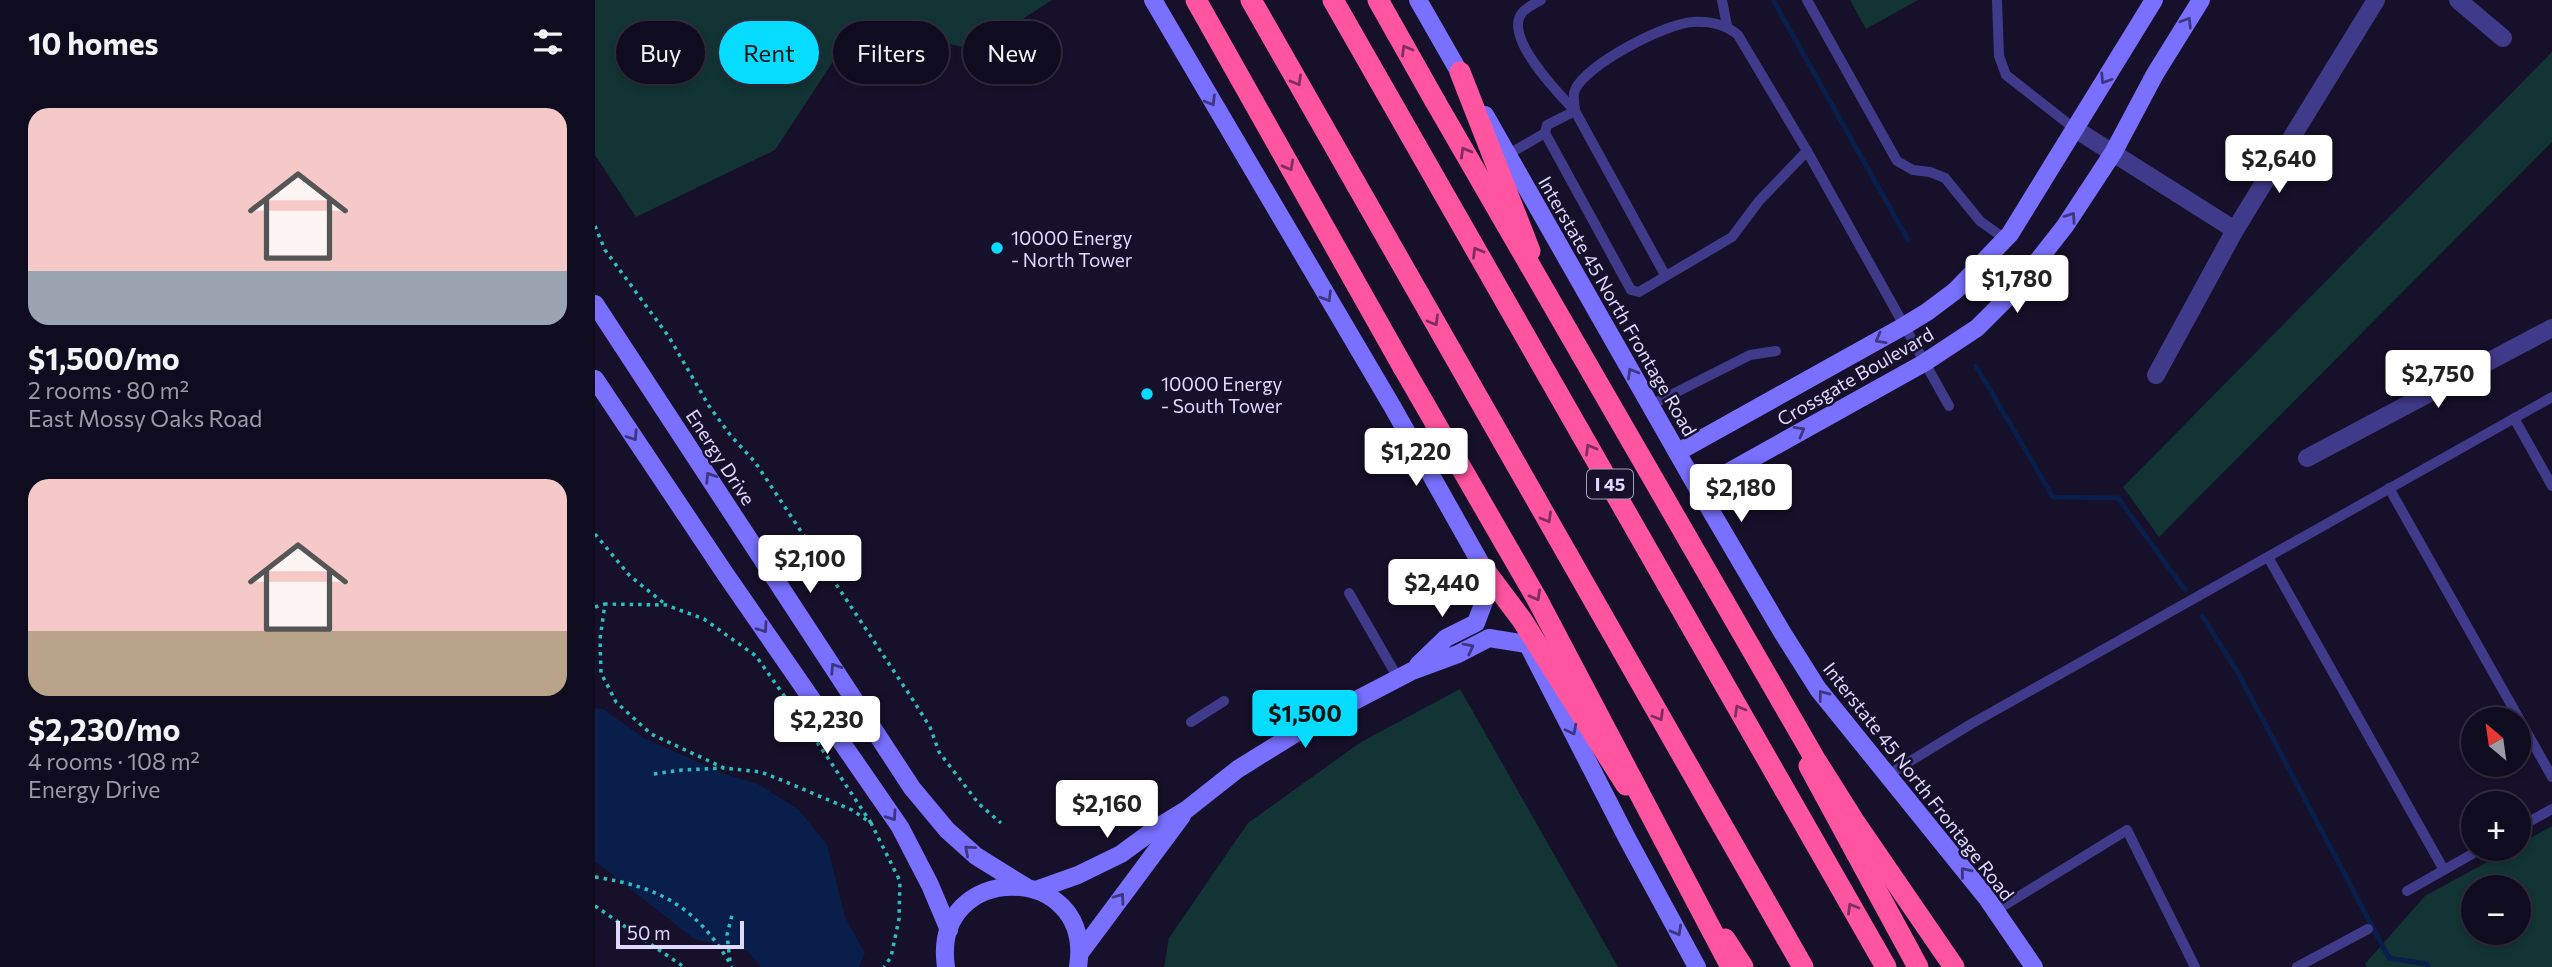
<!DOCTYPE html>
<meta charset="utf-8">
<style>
body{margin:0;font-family:Commissioner,sans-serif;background:#1e1a2d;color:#f1f3f6;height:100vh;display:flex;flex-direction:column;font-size:26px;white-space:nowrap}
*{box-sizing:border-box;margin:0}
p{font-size:23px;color:#9c9ba5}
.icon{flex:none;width:38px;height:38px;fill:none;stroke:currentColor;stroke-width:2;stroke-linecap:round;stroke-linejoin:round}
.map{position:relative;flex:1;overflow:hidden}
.drawer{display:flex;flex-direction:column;background:#100c20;width:595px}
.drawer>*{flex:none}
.top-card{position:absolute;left:21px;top:21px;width:665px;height:63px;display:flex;gap:14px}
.needle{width:46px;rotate:331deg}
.controls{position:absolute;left:1866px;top:707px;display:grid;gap:14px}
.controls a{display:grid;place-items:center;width:70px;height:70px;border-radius:50%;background:#100c20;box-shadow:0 4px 10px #0003,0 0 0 2px #302c3e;font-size:35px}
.scale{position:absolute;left:21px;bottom:18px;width:128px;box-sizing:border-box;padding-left:7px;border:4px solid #dfd9ff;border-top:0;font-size:19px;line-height:24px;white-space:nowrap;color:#dfd9ff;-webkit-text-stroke:5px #16102a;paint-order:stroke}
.price{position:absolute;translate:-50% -60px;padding:0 16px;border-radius:7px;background:#fff;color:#222;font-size:23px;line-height:46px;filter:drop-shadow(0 2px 4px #0008)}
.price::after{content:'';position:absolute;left:50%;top:42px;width:21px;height:16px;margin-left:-10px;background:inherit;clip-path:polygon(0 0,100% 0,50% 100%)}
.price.active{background:#05dcff;color:#111}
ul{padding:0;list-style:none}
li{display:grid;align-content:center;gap:14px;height:371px;padding:0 28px}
li span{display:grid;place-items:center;height:217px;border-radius:21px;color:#555}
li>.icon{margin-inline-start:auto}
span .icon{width:126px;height:126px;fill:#fffc;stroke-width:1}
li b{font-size:30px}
h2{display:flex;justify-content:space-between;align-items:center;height:84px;padding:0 28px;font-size:30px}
.tag{padding:0 24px;border-radius:32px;background:#100c20;box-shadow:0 4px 10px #0003,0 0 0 2px #302c3e;font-size:24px;line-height:63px}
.tag.active{background:#05dcff;color:#111}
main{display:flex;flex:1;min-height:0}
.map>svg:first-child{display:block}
.green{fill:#133434;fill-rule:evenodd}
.water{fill:#091e4a}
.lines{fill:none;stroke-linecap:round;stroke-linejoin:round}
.stream{stroke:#091e4a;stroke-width:5}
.path{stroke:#2dbfbc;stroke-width:3.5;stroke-dasharray:3.5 5;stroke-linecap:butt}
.lane{stroke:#403a8a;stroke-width:10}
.street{stroke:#403a8a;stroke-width:18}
.secondary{stroke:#7970ff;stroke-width:18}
.highway{stroke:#ff549f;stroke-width:21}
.highway-bridge{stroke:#ff549f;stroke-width:21}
.oneway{stroke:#3e367f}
.oneway2{stroke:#7f2f5f}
.poi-dot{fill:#05dcff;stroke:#16102a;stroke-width:2.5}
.labels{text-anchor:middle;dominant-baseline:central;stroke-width:5;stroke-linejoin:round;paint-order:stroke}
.shield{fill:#16102a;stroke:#a39dbf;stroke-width:2}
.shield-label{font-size:18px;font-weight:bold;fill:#dfd9ff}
.poi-label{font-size:19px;fill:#dfd9ff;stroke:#16102a;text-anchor:start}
.street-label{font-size:19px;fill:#dfd9ff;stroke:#16102a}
</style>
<main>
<section class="drawer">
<h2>10 homes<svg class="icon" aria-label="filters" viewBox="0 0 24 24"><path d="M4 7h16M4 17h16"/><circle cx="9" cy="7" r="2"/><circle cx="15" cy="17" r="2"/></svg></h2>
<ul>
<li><span style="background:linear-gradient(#f6c9c9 75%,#9aa5b1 0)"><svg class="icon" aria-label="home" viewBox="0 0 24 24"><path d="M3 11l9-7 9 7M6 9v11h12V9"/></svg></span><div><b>$1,500/mo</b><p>2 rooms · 80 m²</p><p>East Mossy Oaks Road</p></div></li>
<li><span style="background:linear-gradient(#f6c9c9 70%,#b9a48a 0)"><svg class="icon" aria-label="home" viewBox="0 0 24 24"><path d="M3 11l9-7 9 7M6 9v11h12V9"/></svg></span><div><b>$2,230/mo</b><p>4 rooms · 108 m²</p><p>Energy Drive</p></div></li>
</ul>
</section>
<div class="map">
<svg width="1957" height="967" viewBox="0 0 1957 967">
<rect width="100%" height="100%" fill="#16102a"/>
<g class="green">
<path d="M0,0H457L380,50L264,22L180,150L41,217L0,155Z"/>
<path d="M1255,0H1323L1271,29Z"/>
<path d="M1957,52V142L1564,537L1528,487Z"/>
<path d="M865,689L1023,967H569L574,938L653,823L766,742Z"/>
<path d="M1957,826V967H1772L1770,964L1830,896L1916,849H1923V845ZM1878,887H1923V933H1878Z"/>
</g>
<path class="water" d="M0,708L8,709L49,738L130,774L163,784L204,810L232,845L250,917L270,953L264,967H166L153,952L99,939L0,861Z"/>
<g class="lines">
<g class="stream">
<path d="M1178,0L1313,240"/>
<path d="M1381,366L1458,497L1523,498L1590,590"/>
<path d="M1607,616L1642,671L1794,958L1832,964L1833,967"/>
</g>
<g class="path">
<path d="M0,226L10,250L74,337L114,406L136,436L160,462L316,697L335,727L344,752L384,804L406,823"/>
<path d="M0,534L35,576L70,604"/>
<path d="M0,607L10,604"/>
<path d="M59,774L87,770L129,768"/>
<path d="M276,823L231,755L161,656L109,619L71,605L10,604L5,639L6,673L21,702L56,734L129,768L166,772L196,784L257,810L276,823L305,881L304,919L296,957L289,967"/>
<path d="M0,877C66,887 103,908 137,967"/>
<path d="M0,906L89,967"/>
<path d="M135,961L132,935L138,911"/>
</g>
<g class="lane">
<path d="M946,0C940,3 931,8 927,13C908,37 964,94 980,111L1070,275"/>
<path d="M1127,0L1132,26"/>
<path d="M1212,0L1302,161L1318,170L1335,172L1350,178L1385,221L1410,239"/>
<path d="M1402,0L1404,56L1411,75L1480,129"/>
<path d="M980,111L952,125L950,133L1036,290L1044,292L1137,237L1164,201L1212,151L1354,406"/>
<path d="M980,111C980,105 977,96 980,90C990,65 1071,23 1098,22C1115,21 1130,24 1143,35L1212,151"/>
<path d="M912,155L950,133"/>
<path d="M1056,405L1155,355L1181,351"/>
<path d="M1919,418L1957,486"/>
<path d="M1794,488L1957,777"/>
<path d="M1673,557L1849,870"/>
<path d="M754,593L803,678"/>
<path d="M596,722L629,701"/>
<path d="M1291,776L1376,724L1957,397"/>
<path d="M1923,828L1957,809"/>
<path d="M1812,891L1886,849"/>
<path d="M1400,911L1532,830L1600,967"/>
<path d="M1702,967L1773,929"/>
</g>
<g class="street">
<path d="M1863,0L1908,38"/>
<path d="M1480,129L1640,230"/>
<path d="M1561,375L1640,230L1781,0"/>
<path d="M1712,458L1957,328"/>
</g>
<g class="secondary">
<path d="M558,0L797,406L894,578"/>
<path d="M823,0L870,82"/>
<path d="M890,115L1103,489L1187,632L1223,689L1391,897L1439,967"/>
<path d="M0,304L317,788L352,830L381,856L431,887"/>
<path d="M0,379L129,572L305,827L335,885L354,930"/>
<path d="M1083,452L1309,326L1332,312L1360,291L1415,234L1559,0"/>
<path d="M1103,489L1329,363L1382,328L1420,290L1470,226L1518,153L1560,74L1606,0"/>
<path d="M934,647L1033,840L1102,967"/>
<path d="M823,665L851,638L881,623L896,583"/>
<path d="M441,890L483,875L526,854L560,829L591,810L643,769L717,723L817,671L863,654L894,638L932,644"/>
<path d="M485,953L587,816"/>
<path d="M351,967C335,860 500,860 483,967"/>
</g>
<g class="highway">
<path d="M601,0L808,367"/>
<path d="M656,0L1208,967"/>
<path d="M738,0L1291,967"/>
<path d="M783,0L840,101"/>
<path d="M865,72L935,251"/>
<path d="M888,568L927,620L1031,785"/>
<path d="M1214,766L1323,967"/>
<path d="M1130,939L1148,967"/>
</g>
<g class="highway-bridge">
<path d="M840,101L1220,759L1261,824L1359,967"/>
<path d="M808,367L942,599L1136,967"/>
</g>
</g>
<defs><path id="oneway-chevron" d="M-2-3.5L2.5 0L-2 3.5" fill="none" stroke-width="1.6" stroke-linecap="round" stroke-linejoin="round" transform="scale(1.75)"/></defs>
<g class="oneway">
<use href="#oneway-chevron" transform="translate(1592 22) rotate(-58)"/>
<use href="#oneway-chevron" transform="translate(1510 79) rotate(122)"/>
<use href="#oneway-chevron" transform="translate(616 101) rotate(59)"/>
<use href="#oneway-chevron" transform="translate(1476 217) rotate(-56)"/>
<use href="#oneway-chevron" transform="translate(732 297) rotate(59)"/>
<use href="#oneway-chevron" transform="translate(1285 339) rotate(151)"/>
<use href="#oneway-chevron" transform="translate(1037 373) rotate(-120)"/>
<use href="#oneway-chevron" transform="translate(1205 431) rotate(-29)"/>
<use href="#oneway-chevron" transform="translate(38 436) rotate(56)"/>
<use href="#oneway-chevron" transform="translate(115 477) rotate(-123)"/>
<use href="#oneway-chevron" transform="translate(168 628) rotate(55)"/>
<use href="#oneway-chevron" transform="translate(874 648) rotate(-28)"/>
<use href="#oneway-chevron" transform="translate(240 668) rotate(-123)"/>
<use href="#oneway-chevron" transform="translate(1228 695) rotate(-127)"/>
<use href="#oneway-chevron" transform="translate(977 730) rotate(63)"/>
<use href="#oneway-chevron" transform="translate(297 816) rotate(55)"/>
<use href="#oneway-chevron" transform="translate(374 850) rotate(-139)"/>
<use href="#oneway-chevron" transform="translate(1370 872) rotate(-129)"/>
<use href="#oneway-chevron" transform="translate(525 898) rotate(-54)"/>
<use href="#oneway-chevron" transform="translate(1082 931) rotate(61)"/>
</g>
<g class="oneway2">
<use href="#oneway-chevron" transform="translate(811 50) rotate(-120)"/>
<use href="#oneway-chevron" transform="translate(702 81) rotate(60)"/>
<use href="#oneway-chevron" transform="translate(870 152) rotate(-120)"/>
<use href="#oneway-chevron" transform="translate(694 166) rotate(61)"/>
<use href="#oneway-chevron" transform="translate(882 252) rotate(-120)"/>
<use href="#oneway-chevron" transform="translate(839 321) rotate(60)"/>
<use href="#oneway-chevron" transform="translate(995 449) rotate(-120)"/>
<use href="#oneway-chevron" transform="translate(952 518) rotate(60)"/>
<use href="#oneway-chevron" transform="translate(941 596) rotate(61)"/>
<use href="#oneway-chevron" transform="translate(1144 710) rotate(-120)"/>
<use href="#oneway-chevron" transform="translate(1064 716) rotate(60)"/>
<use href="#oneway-chevron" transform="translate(1257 908) rotate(-120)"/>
</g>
<g class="poi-dot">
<circle cx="402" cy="248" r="7"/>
<circle cx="552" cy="394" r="7"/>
</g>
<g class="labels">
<rect class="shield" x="992" y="469.5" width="46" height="29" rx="5"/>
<g class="shield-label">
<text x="1015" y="484">I 45</text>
</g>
<g class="poi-label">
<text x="416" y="237">10000 Energy<tspan x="416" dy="22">- North Tower</tspan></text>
<text x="566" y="383">10000 Energy<tspan x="566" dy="22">- South Tower</tspan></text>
</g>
<g class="street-label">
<text transform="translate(1023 306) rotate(60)">Interstate 45 North Frontage Road</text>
<text transform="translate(1260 376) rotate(-30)">Crossgate Boulevard</text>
<text transform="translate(126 457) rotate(57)">Energy Drive</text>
<text transform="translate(1324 781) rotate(52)">Interstate 45 North Frontage Road</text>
</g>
</g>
</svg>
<div class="controls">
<a><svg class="needle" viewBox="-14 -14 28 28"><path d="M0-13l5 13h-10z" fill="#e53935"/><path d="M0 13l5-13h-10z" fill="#9c9ba5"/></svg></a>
<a>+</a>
<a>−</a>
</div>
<div class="scale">50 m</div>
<b class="price" style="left:1684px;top:195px">$2,640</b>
<b class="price" style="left:1422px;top:315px">$1,780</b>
<b class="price" style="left:1843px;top:410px">$2,750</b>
<b class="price" style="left:821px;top:488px">$1,220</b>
<b class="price" style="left:1146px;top:524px">$2,180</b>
<b class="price" style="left:215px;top:595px">$2,100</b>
<b class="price" style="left:847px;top:619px">$2,440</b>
<b class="price active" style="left:710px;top:750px">$1,500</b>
<b class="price" style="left:232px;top:756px">$2,230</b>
<b class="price" style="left:512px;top:840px">$2,160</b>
<div class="top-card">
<a class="tag">Buy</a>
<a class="tag active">Rent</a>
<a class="tag">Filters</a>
<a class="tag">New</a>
</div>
</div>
</main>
